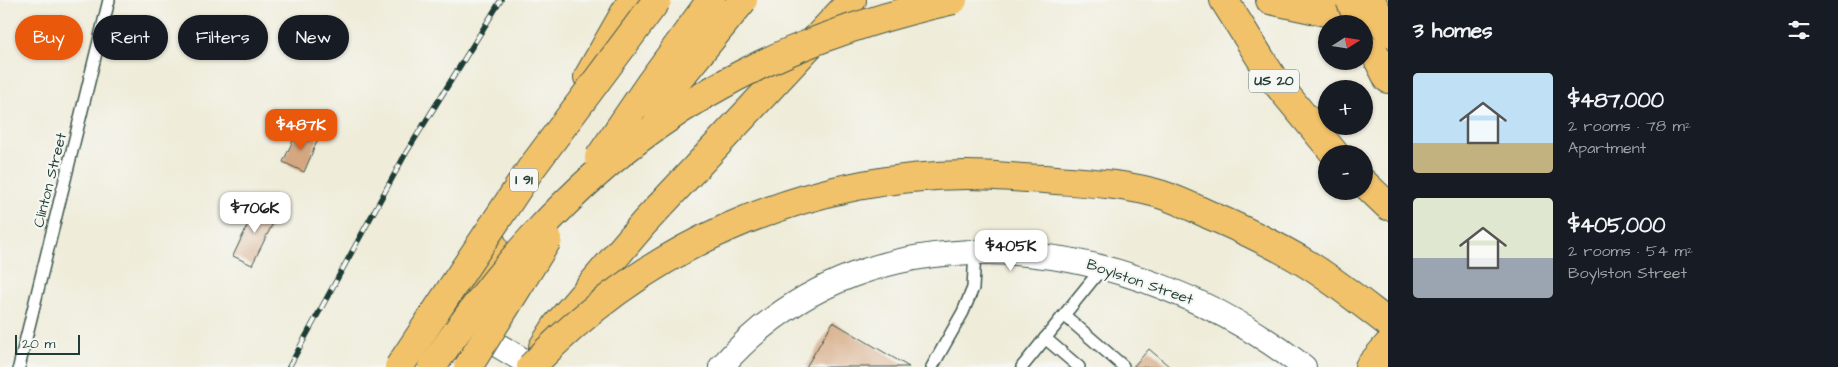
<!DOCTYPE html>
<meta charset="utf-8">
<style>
body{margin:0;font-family:"Architects Daughter",sans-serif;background:#20242c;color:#f1f3f6;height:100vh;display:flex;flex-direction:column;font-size:19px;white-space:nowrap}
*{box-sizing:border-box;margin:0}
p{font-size:16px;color:#9ea1a6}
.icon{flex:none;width:28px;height:28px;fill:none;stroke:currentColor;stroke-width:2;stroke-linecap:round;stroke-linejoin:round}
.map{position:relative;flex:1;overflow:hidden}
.panel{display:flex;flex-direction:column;background:#171b24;width:450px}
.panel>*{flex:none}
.top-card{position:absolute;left:15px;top:15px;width:475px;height:45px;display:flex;gap:10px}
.needle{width:32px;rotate:78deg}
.tools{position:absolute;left:1318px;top:15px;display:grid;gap:10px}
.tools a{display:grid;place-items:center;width:55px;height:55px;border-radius:50%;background:#171b24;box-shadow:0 1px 4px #0004;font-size:25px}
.scale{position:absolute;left:15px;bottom:12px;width:65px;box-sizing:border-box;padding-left:5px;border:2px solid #1f3d34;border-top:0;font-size:14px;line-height:18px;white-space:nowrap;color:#1f3d34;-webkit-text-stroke:4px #f6f6f2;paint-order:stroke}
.price{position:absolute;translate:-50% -42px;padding:0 11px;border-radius:10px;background:#fff;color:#222;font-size:16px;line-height:32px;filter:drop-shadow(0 1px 2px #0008)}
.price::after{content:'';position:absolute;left:50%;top:30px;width:15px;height:11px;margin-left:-8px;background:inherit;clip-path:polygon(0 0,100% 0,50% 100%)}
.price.selected{background:#ea580c;color:#fff}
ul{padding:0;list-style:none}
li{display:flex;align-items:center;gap:15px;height:125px;padding:0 25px}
li span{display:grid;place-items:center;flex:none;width:140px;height:100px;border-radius:5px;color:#555}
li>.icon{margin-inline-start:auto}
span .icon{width:60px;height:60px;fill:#fffc;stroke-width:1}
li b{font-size:21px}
h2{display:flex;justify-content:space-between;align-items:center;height:60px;padding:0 25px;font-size:21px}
.tag{padding:0 18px;border-radius:22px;background:#171b24;box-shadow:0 1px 4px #0004;font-size:18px;line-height:45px}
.tag.selected{background:#ea580c;color:#fff}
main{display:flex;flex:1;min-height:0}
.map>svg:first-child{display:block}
.building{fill:#d5a781}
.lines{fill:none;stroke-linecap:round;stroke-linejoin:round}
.service-casing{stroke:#3e574d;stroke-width:14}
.minor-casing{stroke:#3e574d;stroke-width:26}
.primary-casing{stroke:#3e574d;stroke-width:30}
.motorway-casing{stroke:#3e574d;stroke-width:30}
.service{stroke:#fff;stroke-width:11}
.minor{stroke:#fff;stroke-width:24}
.primary{stroke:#f2c26a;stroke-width:28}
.motorway{stroke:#f2c26a;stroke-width:28}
.rail-casing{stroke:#1f3d34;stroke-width:5.5}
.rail{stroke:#f6f6f2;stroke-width:4;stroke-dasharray:11;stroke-linecap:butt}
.motorway-bridge-casing{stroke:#3e574d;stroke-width:30;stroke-linecap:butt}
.motorway-bridge{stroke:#f2c26a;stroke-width:28}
.labels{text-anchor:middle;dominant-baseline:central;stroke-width:4.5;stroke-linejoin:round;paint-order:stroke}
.shield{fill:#f6f6f2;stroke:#60746d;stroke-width:1}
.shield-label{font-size:14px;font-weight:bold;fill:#1f3d34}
.street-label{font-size:15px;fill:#1f3d34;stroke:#f6f6f2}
</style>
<main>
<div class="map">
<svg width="1388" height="367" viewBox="0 0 1388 367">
<rect width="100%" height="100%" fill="#f6f6f2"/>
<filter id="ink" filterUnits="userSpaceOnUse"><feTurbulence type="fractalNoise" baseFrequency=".02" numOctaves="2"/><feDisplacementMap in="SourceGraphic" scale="10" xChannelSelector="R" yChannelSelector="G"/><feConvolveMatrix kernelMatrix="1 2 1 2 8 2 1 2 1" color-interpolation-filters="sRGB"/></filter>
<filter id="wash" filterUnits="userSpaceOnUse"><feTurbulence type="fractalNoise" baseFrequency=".0096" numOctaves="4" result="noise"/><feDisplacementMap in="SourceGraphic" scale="20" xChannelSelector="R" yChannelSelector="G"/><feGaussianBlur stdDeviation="1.12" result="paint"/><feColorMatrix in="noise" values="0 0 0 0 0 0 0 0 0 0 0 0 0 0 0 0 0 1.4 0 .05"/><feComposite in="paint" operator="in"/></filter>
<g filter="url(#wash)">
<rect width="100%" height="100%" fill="#efecd9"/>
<g id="blocks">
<g class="building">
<path d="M298,130L318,139L304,172L283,162Z"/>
<path d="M258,203L278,213L252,265L233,256Z"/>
<path d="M833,322L909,367H806Z"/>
<path d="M1149,349L1170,367H1133Z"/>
</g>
</g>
</g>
<g filter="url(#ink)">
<use href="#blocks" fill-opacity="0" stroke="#3e574d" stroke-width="1"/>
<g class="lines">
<defs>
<g id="service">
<path d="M1064,315L1123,366"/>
<path d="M1045,338L1079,367"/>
<path d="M19,367L109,0"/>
<path d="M932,367L963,312L973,288L975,252"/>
<path d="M1022,367L1102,268"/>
</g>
<g id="minor">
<path d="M471,329L534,367"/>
<path d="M721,367C874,192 1137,237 1304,367"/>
</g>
<g id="primary">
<path d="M588,77L632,0"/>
<path d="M439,340L493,245"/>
<path d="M543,347L557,325L644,223L852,0"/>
<path d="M1369,367L1388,345"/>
</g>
<g id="motorway">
<path d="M1224,0L1274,80L1335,154"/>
<path d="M1270,0L1377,23"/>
<path d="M1364,32L1388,79"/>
<path d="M1364,183L1388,206"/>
</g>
</defs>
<use href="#service" class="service-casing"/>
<use href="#minor" class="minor-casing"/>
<use href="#primary" class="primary-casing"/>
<use href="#motorway" class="motorway-casing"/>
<use href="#service" class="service"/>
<use href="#minor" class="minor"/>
<use href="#primary" class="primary"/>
<use href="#motorway" class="motorway"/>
<defs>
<path id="rail" d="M289,367L406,153L501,0"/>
</defs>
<use href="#rail" class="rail-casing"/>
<use href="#rail" class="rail"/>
<defs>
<g id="motorway-bridge">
<path d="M1350,0L1360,24"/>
<path d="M1371,0L1388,32"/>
<path d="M655,108L743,0"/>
<path d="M599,158L651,82L711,0"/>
<path d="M399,367L530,170L657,0"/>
<path d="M432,367C568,166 714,53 953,0"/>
<path d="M468,367L548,239"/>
<path d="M531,367C644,248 802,176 967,175C993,175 1018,178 1044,179C1080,182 1117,183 1152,192C1173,197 1194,208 1214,217C1246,231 1278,246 1307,264C1336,282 1362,303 1388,323"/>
</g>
</defs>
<use href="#motorway-bridge" class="motorway-bridge-casing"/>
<use href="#motorway-bridge" class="motorway-bridge"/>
</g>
</g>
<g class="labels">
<g class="shield">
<rect x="1249" y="69.5" width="50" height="23" rx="4"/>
<rect x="510" y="168.5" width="28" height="23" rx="4"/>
</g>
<g class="shield-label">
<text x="1274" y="81">US 20</text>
<text x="524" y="180">I 91</text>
</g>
<g class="street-label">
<text transform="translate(50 180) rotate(-76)">Clinton Street</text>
<text transform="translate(1140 282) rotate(19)">Boylston Street</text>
</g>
</g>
</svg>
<div class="tools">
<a><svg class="needle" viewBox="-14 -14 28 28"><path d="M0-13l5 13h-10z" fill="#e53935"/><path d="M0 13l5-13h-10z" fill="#9ea1a6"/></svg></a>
<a>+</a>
<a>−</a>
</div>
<div class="scale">20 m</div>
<b class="price selected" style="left:301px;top:151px">$487K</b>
<b class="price" style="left:255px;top:234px">$706K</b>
<b class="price" style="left:1011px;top:272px">$405K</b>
<div class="top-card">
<a class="tag selected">Buy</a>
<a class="tag">Rent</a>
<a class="tag">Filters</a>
<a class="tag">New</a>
</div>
</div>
<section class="panel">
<h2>3 homes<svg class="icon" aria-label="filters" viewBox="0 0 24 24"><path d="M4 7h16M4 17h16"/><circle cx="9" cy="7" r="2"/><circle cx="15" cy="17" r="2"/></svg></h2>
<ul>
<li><span style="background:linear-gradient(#bfe0f5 70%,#c2b280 0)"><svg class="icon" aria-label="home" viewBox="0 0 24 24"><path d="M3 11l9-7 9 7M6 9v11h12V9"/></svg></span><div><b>$487,000</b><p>2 rooms · 78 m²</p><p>Apartment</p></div></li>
<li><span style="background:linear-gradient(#dfe7d0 60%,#9aa5b1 0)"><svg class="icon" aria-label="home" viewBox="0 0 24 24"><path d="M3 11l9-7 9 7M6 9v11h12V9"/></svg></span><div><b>$405,000</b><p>2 rooms · 54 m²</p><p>Boylston Street</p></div></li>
</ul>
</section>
</main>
